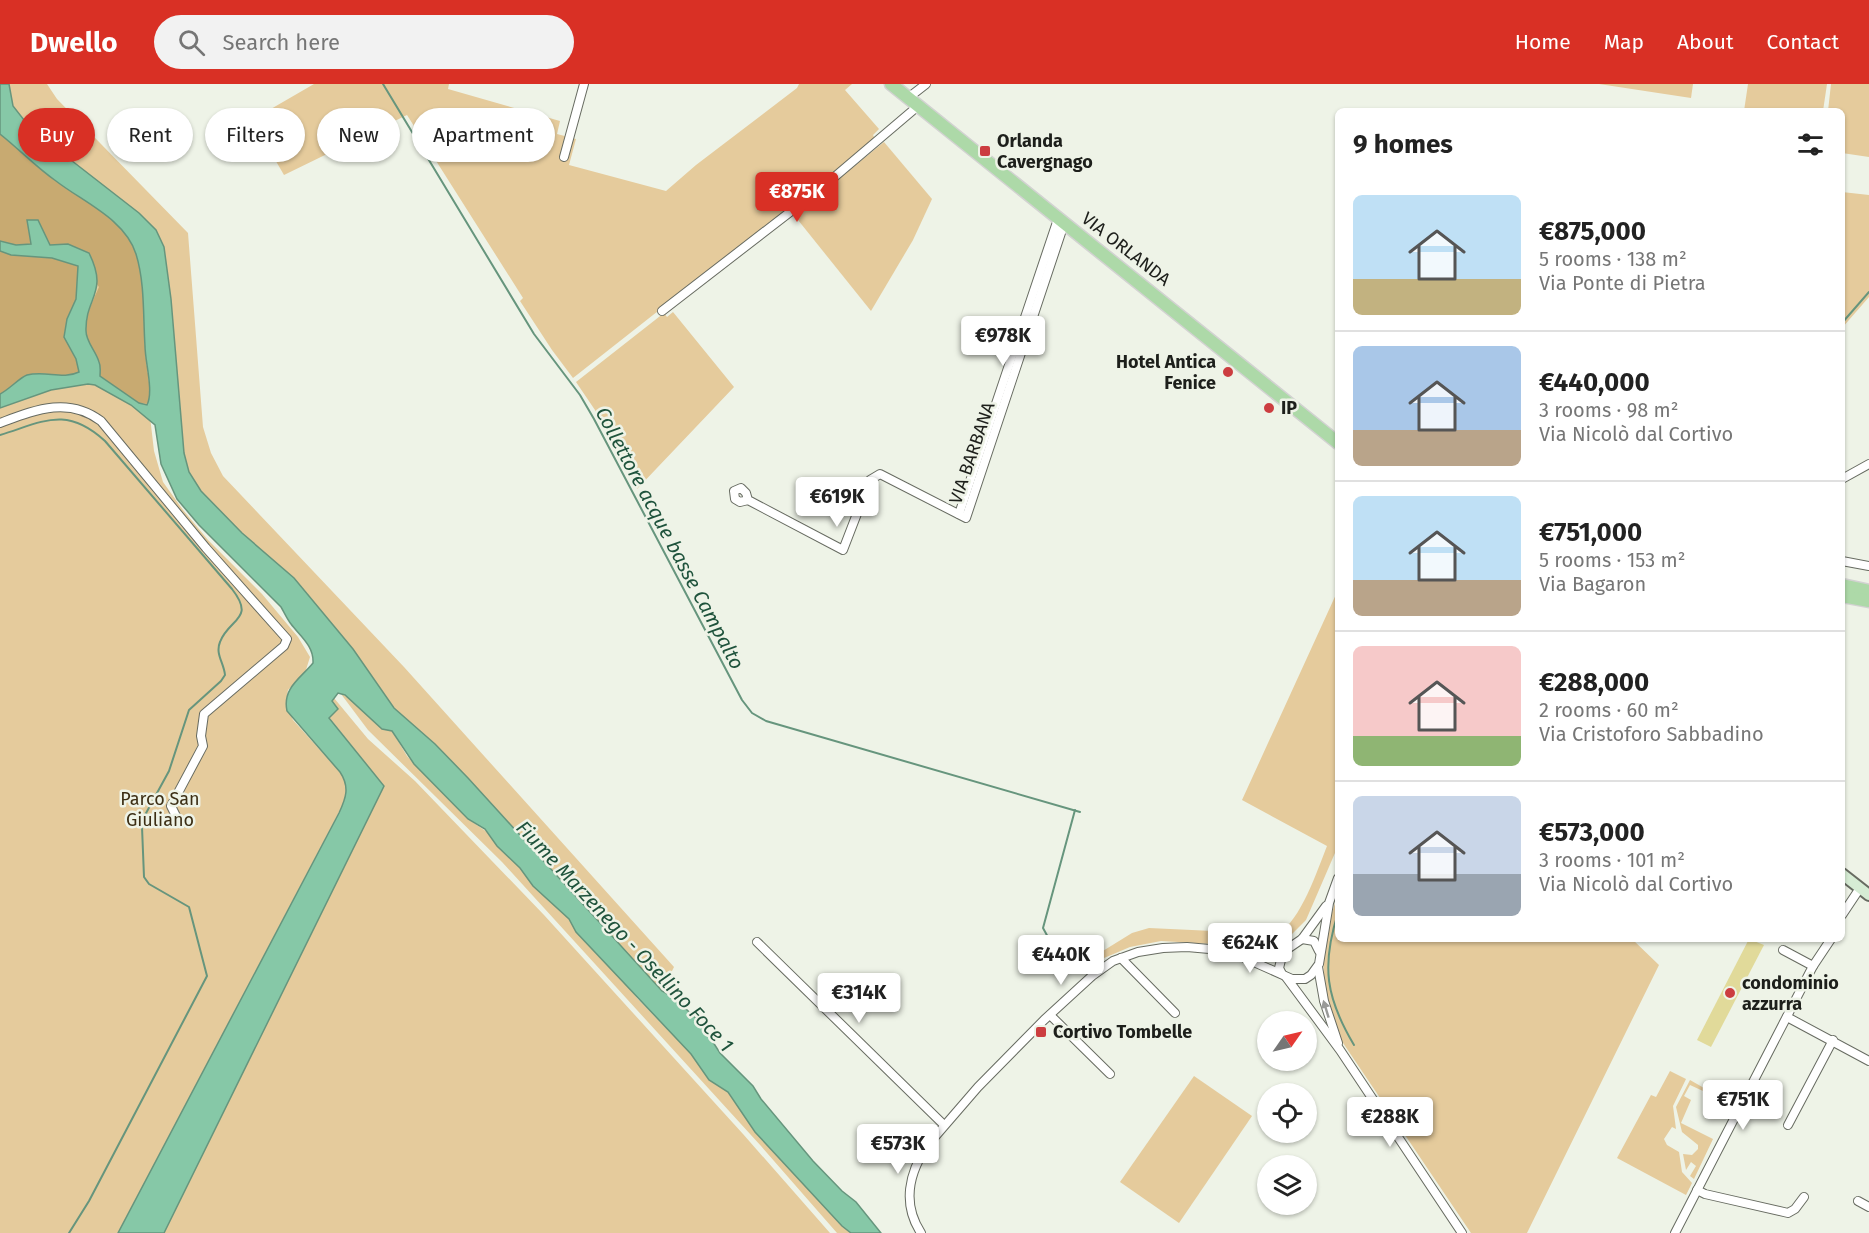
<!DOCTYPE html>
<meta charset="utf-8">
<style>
body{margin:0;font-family:"Fira Sans",sans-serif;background:#f2f2f2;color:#222;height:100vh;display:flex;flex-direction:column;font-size:22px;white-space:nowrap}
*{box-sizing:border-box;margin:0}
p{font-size:20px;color:#767676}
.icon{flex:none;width:33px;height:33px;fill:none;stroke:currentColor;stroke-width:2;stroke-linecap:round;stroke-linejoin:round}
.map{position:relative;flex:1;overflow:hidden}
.side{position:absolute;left:1335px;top:24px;width:510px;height:834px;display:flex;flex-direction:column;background:#fff;border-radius:9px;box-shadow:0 2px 4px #0004}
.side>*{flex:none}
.guide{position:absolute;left:18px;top:24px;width:570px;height:54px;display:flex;gap:12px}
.needle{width:39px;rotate:56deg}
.fabs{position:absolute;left:1257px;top:927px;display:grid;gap:12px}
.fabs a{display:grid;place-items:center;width:60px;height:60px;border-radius:50%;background:#fff;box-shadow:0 2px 4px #0004;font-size:30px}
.price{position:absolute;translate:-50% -51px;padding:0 14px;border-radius:6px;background:#fff;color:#222;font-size:20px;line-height:39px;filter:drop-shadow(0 2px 3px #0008)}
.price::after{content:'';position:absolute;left:50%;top:36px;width:18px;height:14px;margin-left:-9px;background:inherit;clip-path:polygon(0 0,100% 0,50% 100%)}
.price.active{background:#d93025;color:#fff}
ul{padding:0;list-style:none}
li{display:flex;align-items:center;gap:18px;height:150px;padding:0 18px}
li+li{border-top:2px solid #e0e0e0}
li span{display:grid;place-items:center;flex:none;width:168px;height:120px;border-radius:9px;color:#555}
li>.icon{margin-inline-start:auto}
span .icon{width:72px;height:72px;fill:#fffc;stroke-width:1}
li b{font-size:26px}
h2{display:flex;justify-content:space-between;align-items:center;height:72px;padding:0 18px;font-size:26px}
.pill{padding:0 21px;border-radius:27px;background:#fff;box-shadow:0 2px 4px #0004;font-size:21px;line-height:54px}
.pill.active{background:#d93025;color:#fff}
header{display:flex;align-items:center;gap:36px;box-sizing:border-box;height:84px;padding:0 30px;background:#d93025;color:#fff}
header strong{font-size:28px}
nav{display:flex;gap:33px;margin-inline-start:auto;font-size:21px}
.search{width:420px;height:54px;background:#f2f2f2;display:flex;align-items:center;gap:15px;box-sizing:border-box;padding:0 21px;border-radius:33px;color:#767676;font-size:22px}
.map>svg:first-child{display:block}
.green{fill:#e5cb9c}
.forest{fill:#c8aa71}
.water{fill:#86c8a7;stroke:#66957d;stroke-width:1.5}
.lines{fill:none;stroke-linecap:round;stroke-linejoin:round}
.stream{stroke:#66957d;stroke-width:2}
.building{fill:#e1da9a}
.street-casing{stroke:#676b61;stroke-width:10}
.secondary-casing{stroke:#676b61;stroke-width:14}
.primary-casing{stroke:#d2d2d1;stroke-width:15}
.street{stroke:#fff;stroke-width:8}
.secondary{stroke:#d6ecd4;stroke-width:10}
.primary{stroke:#add9a8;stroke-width:12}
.oneway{fill:#999a98}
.poi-dot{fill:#cc3d40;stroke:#eef3e7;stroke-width:2}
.labels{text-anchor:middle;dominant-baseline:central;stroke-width:5;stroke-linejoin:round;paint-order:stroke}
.poi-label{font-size:18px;font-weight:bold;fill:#1d1f1b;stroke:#eef3e7;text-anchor:start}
.street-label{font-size:18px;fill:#1d1f1b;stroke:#eef3e7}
.park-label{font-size:18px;fill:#3c2e14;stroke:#eef3e7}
.water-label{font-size:20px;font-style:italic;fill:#1f533c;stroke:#eef3e7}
</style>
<header>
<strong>Dwello</strong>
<div class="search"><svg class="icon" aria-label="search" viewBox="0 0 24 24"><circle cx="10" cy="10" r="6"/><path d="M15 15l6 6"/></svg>Search here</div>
<nav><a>Home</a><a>Map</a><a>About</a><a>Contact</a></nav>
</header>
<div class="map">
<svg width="1869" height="1149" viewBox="0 0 1869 1149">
<rect width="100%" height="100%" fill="#eef3e7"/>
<g class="green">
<path d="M9,0H47L57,15L188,149L203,343L211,369L223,392L404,583L674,883L662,907L468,694L435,660L394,624L353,565L294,494L242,449L201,407L189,388L184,369L171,215L164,163L156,146L139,129L31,45L13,22Z"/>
<path d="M314,0H449L448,5L560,37L557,50L576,55L569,81L666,107L696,81L797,4L799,0H852L845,6L879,45L873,51L875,55L841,83L573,294L552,266L520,217L523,214L407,31L284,91L252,36Z"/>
<path d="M1599,0H1693L1691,14Z"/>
<path d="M1748,0H1827L1823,27H1744Z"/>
<path d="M1831,0H1869V73L1842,69V27H1828Z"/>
<path d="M0,40L140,246L154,367L163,398L183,426L208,456L262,510L298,553L310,573L305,589L288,606L286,619L293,636L340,688C346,697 347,704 346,715L118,1149H0Z"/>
<path d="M884,58L932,115L913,156L871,227L794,131Z"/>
<path d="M1842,108L1869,111V213L1842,244Z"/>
<path d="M673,228L734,303L637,405L595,326L576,298L664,229L667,233Z"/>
<path d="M1338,506V762L1306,836L1292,850L1279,857L1265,860L1264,863L1161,857L1130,863L1097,877L1098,870L1132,849L1149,844L1278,850C1301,836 1317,787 1327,762L1242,716Z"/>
<path d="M341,610C360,617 372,642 392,647L407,672L422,688L468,735L490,750L497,762L520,784L533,801L569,835L576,848L598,872L622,895L637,914L691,970L709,996L728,1008L755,1048L851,1149H837L761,1062L502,778L368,646Z"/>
<path d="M334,614L368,655L415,697L544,831L743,1050L830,1149H164L384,702L329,633L331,617Z"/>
<path d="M1338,811V855H1632L1659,881L1527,1149H1471L1339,953C1319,899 1318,865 1338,811Z"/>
<path d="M1670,987L1686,995L1673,1022L1676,1045L1672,1043L1664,1055L1667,1061L1679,1068L1682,1088L1692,1099L1686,1111L1617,1074L1651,1011L1656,1013Z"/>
<path d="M1194,992L1252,1032L1179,1139L1120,1098Z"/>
<path d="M1690,996L1704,1004L1703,1007L1690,1001L1684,1012L1691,1016L1681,1039L1713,1055L1694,1095L1690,1092L1696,1082L1691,1078L1686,1086L1683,1070L1692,1071L1698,1065V1061L1682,1048L1676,1023Z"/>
</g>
<g class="forest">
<path d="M0,50C19,65 36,83 56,97C84,117 125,135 136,170C145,199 144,232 145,262C145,278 153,307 148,320L139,319L100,292C99,273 92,269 87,253C82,237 93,217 99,203L68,160L50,161L37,136L27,137L31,160L16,161L0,157Z"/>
<path d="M0,167L11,171L52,174L78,182L76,215L67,235L64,252L76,275L79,288C62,296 45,286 27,291C19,294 10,305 0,310Z"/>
</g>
<path class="water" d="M0,0H9L13,22L31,45L139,129L156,146L164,163L171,215L184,369L189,388L201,407L242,449L294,494L353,565L394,624L435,660L468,694L662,907L673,913L700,938L720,969L753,1002L761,1015L813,1077L842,1107L856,1118L881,1149H851L842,1142L755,1048L728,1008L709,996L691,970L576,848L569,835L533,802L520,784L497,762L485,745L468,735L414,680L392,647L382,645L345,611L338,609L332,617L338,625L329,634L384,702L164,1149H118L339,729C346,714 350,703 340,688L287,627C282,604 301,594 313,579C314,562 300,552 291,540C287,535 284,528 281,523L199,441L177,415L161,380L155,341L131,321L95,301L88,300L51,306L0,324V310C10,305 19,294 27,291C45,286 63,296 79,288L76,275L64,253L67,235L76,215L78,182L52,174L11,171L0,167V157L16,161L31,160L27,136H38L50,161L68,160L89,169C109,209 85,213 86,247C86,258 96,267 99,278C101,282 100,288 100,292L139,319L147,321C154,307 145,278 145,262C143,232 145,199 136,170C125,135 83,118 56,97C36,83 19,65 0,50Z"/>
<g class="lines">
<g class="stream">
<path d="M383,0L534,250L580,311L594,335L742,616L752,629L766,637L1080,728"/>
<path d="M1842,239L1869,208"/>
<path d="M0,351C43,338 66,321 105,357L232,505C256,536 229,534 220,558C215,570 224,579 225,591L221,597L189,626L169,687L145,731L142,743L144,793L149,800L189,823L207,892L89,1117L69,1149"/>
<path d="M1075,726L1043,844L1049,855L1094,872"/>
<path d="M1338,829C1321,882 1326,914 1354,961"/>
</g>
</g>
<path class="building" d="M1749,855L1764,861L1711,963L1697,956Z"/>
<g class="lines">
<defs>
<g id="street">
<path d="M908,14L926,0"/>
<path d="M564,73L584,0"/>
<path d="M662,227L825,101L918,22"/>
<path d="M0,339C35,326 68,312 101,337L206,464L287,555L284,562L204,630L201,652L203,662L171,722L177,734"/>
<path d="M1842,395L1869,380"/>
<path d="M748,416L740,418L735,415L734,407L741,404L746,409L748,416L843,466L870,396L880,390L966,434L1064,140"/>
<path d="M959,430L1058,135"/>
<path d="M1842,477L1869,482"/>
<path d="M1842,831L1860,804"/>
<path d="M1302,855L1314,857L1319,867"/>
<path d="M757,858L944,1041"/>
<path d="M1238,871L1292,895H1305L1311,891L1319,880L1329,819L1338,794"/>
<path d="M1121,874L1175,929"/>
<path d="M1813,882L1831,855"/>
<path d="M1318,883L1324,917L1338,959"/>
<path d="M1282,890L1279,884L1283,868L1302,855L1326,822"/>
<path d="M1286,893L1340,966L1462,1149"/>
<path d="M1050,931L1110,990"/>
<path d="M1787,933L1869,977"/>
<path d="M1788,1041L1833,956"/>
<path d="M1697,1106L1705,1110L1788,1129L1795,1125L1804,1113"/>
<path d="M1858,1117L1869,1123"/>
<path d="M921,1149C902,1120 909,1089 927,1062L978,1003L1044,936L1092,892L1113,877L1138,868L1163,864L1187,863L1254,869L1285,866"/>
<path d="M1675,1149L1813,882L1783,866"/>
</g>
<path id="secondary" d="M1842,790L1869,811"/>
<g id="primary">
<path d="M891,0L1338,359"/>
<path d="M1842,501L1869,507"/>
<path d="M1842,512L1869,517"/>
</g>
</defs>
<use href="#street" class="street-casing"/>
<use href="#secondary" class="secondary-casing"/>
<use href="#primary" class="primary-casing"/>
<use href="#street" class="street"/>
<use href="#secondary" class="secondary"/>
<use href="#primary" class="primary"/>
</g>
<defs><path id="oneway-solid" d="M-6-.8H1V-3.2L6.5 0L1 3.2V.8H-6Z" transform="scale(1.5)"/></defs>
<use class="oneway" href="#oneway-solid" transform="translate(1326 925) rotate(-107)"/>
<g class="poi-dot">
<rect x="979" y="61" width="12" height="12" rx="3"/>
<circle cx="1228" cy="288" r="6"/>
<circle cx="1269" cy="324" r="6"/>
<circle cx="1730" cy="909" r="6"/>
<rect x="1035" y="942" width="12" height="12" rx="3"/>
</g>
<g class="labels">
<g class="poi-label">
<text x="997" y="57">Orlanda<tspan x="997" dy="21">Cavergnago</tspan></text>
<text x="1216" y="278" text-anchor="end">Hotel Antica<tspan x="1216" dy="21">Fenice</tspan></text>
<text x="1281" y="324">IP</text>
<text x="1742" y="899">condominio<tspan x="1742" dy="21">azzurra</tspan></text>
<text x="1053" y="948">Cortivo Tombelle</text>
</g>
<g class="street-label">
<text transform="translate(1126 165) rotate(38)">VIA ORLANDA</text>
<text transform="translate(972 369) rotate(-71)">VIA BARBANA</text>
</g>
<g class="park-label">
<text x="160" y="715">Parco San<tspan x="160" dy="21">Giuliano</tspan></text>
</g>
<g class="water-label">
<text transform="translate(670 454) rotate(62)">Collettore acque basse Campalto</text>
<text transform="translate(625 852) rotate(47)">Fiume Marzenego - Osellino Foce 1</text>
</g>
</g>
</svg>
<div class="fabs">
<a><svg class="needle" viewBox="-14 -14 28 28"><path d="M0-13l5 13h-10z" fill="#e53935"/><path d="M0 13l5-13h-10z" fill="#767676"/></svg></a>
<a><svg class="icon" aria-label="locate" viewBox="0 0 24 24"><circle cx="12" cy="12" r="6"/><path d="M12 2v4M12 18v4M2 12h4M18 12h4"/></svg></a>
<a><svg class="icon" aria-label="layers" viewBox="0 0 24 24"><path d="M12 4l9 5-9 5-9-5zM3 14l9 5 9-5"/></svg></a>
</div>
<b class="price active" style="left:797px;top:139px">€875K</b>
<b class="price" style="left:1003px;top:283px">€978K</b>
<b class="price" style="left:837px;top:444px">€619K</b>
<b class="price" style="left:1250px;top:890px">€624K</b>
<b class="price" style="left:1061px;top:902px">€440K</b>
<b class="price" style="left:859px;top:940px">€314K</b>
<b class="price" style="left:1743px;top:1047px">€751K</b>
<b class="price" style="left:1390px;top:1064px">€288K</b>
<b class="price" style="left:898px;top:1091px">€573K</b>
<div class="guide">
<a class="pill active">Buy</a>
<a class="pill">Rent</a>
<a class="pill">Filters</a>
<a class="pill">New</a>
<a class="pill">Apartment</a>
</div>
<section class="side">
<h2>9 homes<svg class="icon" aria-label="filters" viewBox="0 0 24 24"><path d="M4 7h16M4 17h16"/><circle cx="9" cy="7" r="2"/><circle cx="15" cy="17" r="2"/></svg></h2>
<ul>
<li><span style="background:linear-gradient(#bfe0f5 70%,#c2b280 0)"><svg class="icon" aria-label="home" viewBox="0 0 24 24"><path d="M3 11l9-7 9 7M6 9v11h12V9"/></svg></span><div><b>€875,000</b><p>5 rooms · 138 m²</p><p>Via Ponte di Pietra</p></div></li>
<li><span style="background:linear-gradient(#a9c7e8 70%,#b9a48a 0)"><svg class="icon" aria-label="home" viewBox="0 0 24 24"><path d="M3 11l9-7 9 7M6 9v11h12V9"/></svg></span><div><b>€440,000</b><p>3 rooms · 98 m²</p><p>Via Nicolò dal Cortivo</p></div></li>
<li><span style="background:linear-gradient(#bfe0f5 70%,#b9a48a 0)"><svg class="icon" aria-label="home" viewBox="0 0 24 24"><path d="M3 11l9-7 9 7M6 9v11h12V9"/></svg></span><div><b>€751,000</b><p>5 rooms · 153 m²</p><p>Via Bagaron</p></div></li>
<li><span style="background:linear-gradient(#f6c9c9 75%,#8fb573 0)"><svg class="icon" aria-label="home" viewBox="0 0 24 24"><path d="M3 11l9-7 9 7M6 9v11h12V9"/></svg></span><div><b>€288,000</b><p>2 rooms · 60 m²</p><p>Via Cristoforo Sabbadino</p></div></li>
<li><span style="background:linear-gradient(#c9d6e8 65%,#9aa5b1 0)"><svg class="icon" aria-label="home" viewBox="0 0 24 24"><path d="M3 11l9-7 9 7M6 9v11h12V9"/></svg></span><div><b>€573,000</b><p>3 rooms · 101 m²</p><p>Via Nicolò dal Cortivo</p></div></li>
</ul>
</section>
</div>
